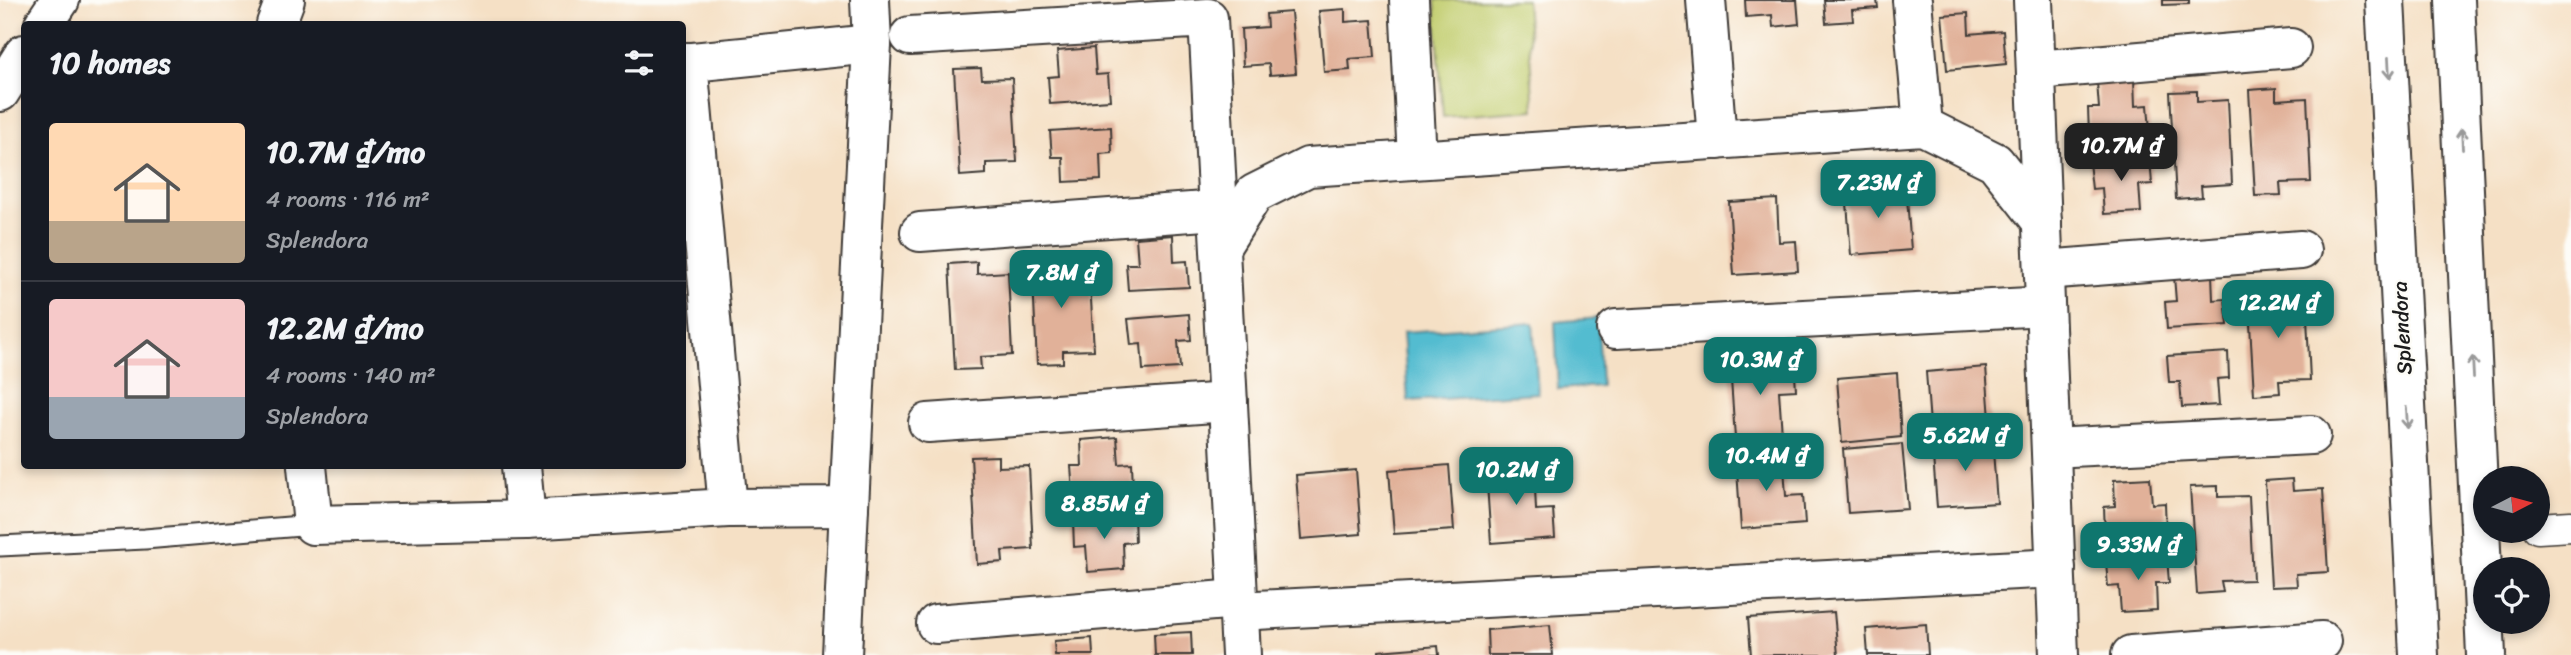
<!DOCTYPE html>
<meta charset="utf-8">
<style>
body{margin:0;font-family:Sriracha,sans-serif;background:#242831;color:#f1f3f6;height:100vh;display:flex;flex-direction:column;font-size:26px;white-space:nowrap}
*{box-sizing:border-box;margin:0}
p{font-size:23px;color:#9ea1a6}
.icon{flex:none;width:38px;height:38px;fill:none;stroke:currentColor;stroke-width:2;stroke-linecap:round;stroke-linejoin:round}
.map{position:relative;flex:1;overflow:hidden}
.side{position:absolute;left:21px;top:21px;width:665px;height:448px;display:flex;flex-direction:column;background:#171b24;border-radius:7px;box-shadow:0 4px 10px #0003}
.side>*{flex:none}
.needle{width:46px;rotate:84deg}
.buttons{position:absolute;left:2473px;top:466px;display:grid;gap:14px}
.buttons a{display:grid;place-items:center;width:77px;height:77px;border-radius:50%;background:#171b24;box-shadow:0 4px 10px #0003;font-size:35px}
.price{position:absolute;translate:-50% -60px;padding:0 16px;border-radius:14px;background:#0f766e;color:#fff;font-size:23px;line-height:46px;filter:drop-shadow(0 2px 4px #0008)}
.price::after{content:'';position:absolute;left:50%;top:42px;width:21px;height:16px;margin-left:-10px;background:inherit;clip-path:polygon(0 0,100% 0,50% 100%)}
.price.selected{background:#222;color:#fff}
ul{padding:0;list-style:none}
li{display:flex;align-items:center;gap:21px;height:175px;padding:0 28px}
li+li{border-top:2px solid #363941}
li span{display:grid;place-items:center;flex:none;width:196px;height:140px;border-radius:7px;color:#555}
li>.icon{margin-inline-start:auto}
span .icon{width:84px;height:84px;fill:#fffc;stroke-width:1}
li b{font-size:30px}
h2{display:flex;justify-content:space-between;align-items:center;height:84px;padding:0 28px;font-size:30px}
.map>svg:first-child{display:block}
.green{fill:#c2ce70;stroke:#6f7546;stroke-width:2}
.water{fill:#53bcd0;stroke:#386c76;stroke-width:2}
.building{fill:#e1b199}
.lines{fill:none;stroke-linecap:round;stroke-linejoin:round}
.service-casing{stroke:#3d3935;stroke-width:23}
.pedestrian-casing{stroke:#3d3935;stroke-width:33}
.minor-casing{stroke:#3d3935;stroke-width:42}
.tertiary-casing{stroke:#3d3935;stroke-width:42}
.primary-casing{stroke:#3d3935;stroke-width:42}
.service{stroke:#fff;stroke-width:19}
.pedestrian{stroke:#fff;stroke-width:30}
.minor{stroke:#fff;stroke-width:38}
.tertiary{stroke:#fff;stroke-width:38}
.primary{stroke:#fff;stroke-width:38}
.oneway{stroke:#999}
.labels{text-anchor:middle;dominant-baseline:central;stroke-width:5;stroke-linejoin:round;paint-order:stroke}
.street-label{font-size:21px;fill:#1c1c1c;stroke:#fdfcf7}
</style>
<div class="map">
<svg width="2571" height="655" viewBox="0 0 2571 655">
<rect width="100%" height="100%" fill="#fdfcf7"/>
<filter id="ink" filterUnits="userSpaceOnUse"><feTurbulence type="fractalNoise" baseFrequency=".0143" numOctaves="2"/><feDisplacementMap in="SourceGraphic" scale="14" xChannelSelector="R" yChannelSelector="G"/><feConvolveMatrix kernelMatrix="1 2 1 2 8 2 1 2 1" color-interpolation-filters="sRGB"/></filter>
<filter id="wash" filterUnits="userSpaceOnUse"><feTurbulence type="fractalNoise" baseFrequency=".00686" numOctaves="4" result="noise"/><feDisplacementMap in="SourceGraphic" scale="28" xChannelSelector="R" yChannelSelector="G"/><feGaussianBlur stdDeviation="1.57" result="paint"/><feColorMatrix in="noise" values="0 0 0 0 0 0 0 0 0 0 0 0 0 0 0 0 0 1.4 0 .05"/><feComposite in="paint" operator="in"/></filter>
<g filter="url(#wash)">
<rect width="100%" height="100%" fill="#f5e0c5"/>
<path class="green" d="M1435,0H1526L1534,110L1443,117Z"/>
<g class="water">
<path d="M1598,318L1601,386L1558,389L1555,322Z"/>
<path d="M1533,323L1538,393L1408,401L1403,332Z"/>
</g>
<g id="blocks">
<g class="building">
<path d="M1745,0H1797L1799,24L1773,27L1772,15L1746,17Z"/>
<path d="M1824,0H1877L1878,8L1852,10L1853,21L1826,23Z"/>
<path d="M2163,0H2189V4L2163,5Z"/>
<path d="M1345,9V22L1372,20L1375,57L1349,59L1350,70L1324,72L1319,11Z"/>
<path d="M1291,12L1296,73L1270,75L1269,64L1243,66L1241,29L1267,27L1266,14Z"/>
<path d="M1968,13L1969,34L2003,31L2006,64L1947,70L1942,15Z"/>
<path d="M1094,48L1096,75L1108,74L1110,100L1050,104L1048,77L1059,76L1057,51Z"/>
<path d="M981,68L982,79L1012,78L1017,162L986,163V174L960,176L954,69Z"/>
<path d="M2134,79L2135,106L2148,105L2150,131L2089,134L2088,108H2099L2097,82Z"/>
<path d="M2276,88V100L2307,98L2311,182L2280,183L2281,195L2255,196L2249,90Z"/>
<path d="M2197,91V102L2228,100L2232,184L2201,186L2202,197L2176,199L2170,92Z"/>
<path d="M1111,127L1112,153L1100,154L1101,180L1064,182L1063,157H1052L1050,131Z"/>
<path d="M2150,158L2152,184L2139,185L2141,212L2104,214L2102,188L2092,189L2089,162Z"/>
<path d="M1906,185L1911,250L1851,255L1846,190Z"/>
<path d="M1777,199L1779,242L1796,241L1798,271L1734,275L1729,202Z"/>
<path d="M1173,235L1174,262L1187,261L1189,287L1128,290L1126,264H1138L1136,238Z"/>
<path d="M1058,256L1059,268L1089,266L1094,350L1063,351V363L1037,364L1032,258Z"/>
<path d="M977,262V274L1008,272L1012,355L980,357L981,369L955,370L949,264Z"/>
<path d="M2212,274L2213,300L2225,299L2228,325L2167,329L2165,302L2176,301L2174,276Z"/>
<path d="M2275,286V298L2306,297L2310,380L2279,381L2280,393L2254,395L2248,288Z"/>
<path d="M1189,314L1191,340L1178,341L1180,368L1143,370L1141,344L1131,345L1128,319Z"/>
<path d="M2228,352L2229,378L2217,379L2219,405L2182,407L2180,382H2169L2167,356Z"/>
<path d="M1794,361L1796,390L1779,391L1782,435L1735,438L1730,365Z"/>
<path d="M1986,367L1991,432L1931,437L1926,372Z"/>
<path d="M1897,373L1901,437L1842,443L1837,378Z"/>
<path d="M1117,437L1119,464L1132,463L1133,489L1073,493L1071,466H1082L1081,440Z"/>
<path d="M1992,438L1997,503L1937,507L1932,444Z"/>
<path d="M1902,444L1908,509L1848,513L1843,449Z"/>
<path d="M1783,452L1786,496L1803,495L1805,524L1741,529L1736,455Z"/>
<path d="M998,456V467L1029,466L1033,549L1002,551L1003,562L977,564L971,457Z"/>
<path d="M1449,465L1454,530L1394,534L1389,470Z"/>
<path d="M1534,466L1536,510L1553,509L1555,538L1491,543L1486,469Z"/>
<path d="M1356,470L1361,534L1301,539L1296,475Z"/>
<path d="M2150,478L2152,504L2165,503L2166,530L2105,533L2104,507L2115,506L2114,480Z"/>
<path d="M2292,479L2293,491L2323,489L2328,572L2296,574L2297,586L2271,587L2265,481Z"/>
<path d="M2218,486V497L2249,496L2253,580L2221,581L2223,592L2197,594L2190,487Z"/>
<path d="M1134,516L1135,542L1123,543L1124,569L1088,572L1086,546L1074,547L1073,520Z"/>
<path d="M2167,557L2169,583H2156L2157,610L2121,612L2119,586L2108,587L2106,561Z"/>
<path d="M1834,612L1838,655H1751L1748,618Z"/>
<path d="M1926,624L1928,655H1868L1866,629Z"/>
<path d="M1550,625L1553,655H1488L1487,630Z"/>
<path d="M1191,632L1192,655H1155L1154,634Z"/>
<path d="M1092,638L1093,655H1055L1054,641Z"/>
<path d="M1438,646L1439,655H1379V651Z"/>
</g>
</g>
</g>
<g filter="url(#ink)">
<use href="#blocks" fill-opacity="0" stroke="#3d3935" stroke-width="2"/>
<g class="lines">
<defs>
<path id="service" d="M0,546L145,539L313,525"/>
<path id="pedestrian" d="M2538,528L2571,526"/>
<g id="minor">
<path d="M1409,0L1417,159"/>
<path d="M1706,0L1717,140"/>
<path d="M1912,0L1923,126"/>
<path d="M2033,0L2059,655"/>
<path d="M276,24L285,0"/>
<path d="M910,36L1208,18L1241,655"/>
<path d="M688,62L728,508"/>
<path d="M682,63L872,44"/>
<path d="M2036,70L2291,48"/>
<path d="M920,232L1218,210"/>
<path d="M1220,248L1254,194L1308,167L1923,126L1995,162L2042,222"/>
<path d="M2044,270L2301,250"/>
<path d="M1616,329L2045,306"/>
<path d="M928,423L1228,402"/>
<path d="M2051,448L2311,435"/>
<path d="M307,466L313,525L526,520L728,508L849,507L872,44L870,0"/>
<path d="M521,466L526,520"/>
<path d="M1238,611L2056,568"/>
<path d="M936,624L1238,599"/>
<path d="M842,655L849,507"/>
<path d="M2131,655L2322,641"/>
</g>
<g id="tertiary">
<path d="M2385,0L2419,655"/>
<path d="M2455,0L2486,655"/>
</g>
<g id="primary">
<path d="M44,24L60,0"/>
<path d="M0,92L24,54"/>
</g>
</defs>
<use href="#service" class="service-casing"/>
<use href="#pedestrian" class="pedestrian-casing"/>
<use href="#minor" class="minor-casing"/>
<use href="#tertiary" class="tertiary-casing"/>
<use href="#primary" class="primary-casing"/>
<use href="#service" class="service"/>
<use href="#pedestrian" class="pedestrian"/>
<use href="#minor" class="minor"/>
<use href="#tertiary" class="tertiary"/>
<use href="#primary" class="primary"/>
</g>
<defs><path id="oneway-shaft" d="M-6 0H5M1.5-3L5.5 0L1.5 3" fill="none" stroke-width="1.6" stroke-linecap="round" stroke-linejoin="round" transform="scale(1.75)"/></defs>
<g class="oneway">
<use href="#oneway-shaft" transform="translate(2389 68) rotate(87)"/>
<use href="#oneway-shaft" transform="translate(2462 139) rotate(-93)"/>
<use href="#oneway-shaft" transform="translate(2473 367) rotate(-93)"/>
<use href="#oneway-shaft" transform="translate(2407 418) rotate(87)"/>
</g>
</g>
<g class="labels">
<g class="street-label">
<text transform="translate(2402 328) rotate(-93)">Splendora</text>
</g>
</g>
</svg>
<div class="buttons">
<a><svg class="needle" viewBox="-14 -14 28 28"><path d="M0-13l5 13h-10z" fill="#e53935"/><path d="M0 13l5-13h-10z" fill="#9ea1a6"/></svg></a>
<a><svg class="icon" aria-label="locate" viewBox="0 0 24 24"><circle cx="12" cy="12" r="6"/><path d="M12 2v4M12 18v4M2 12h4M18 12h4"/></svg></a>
</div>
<b class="price selected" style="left:2121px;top:183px">10.7M ₫</b>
<b class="price" style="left:1878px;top:220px">7.23M ₫</b>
<b class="price" style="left:1061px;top:310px">7.8M ₫</b>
<b class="price" style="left:2278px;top:340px">12.2M ₫</b>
<b class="price" style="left:1760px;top:397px">10.3M ₫</b>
<b class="price" style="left:1965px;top:473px">5.62M ₫</b>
<b class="price" style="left:1766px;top:493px">10.4M ₫</b>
<b class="price" style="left:1516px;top:507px">10.2M ₫</b>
<b class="price" style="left:1104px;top:541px">8.85M ₫</b>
<b class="price" style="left:2138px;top:582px">9.33M ₫</b>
<section class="side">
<h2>10 homes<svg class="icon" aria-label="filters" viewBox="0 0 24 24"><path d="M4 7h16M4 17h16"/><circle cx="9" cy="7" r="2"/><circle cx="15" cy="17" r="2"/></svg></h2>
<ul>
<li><span style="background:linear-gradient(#ffd9b3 70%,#b9a48a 0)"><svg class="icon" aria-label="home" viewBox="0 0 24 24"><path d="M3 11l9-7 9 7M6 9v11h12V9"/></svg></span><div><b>10.7M ₫/mo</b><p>4 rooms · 116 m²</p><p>Splendora</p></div></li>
<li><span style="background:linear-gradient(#f6c9c9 70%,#9aa5b1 0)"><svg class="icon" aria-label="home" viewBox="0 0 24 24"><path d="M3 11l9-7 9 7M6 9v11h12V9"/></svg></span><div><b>12.2M ₫/mo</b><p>4 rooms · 140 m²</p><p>Splendora</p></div></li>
</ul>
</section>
</div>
